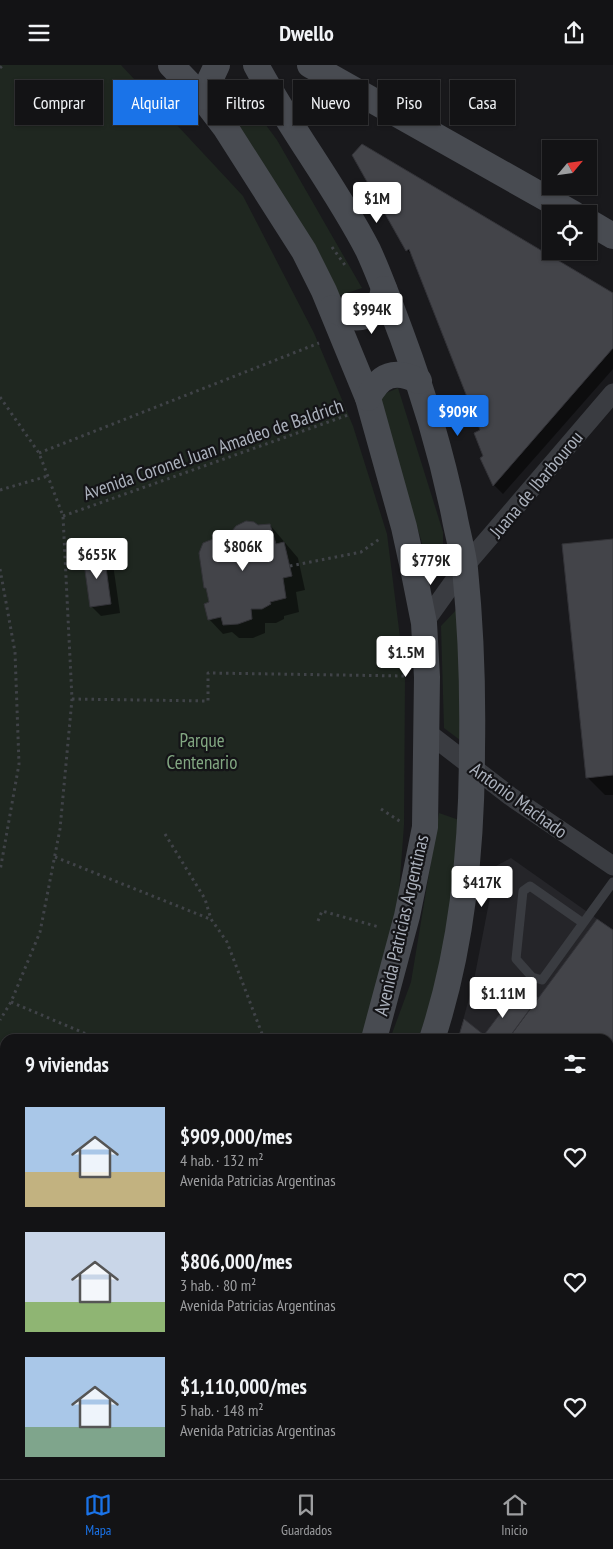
<!DOCTYPE html>
<html lang="es">
<meta charset="utf-8">
<style>
body{margin:0;font-family:"PT Sans Narrow",sans-serif;background:#202022;color:#f1f3f6;height:100vh;display:flex;flex-direction:column;font-size:19px;white-space:nowrap}
*{box-sizing:border-box;margin:0}
p{font-size:16px;color:#9d9ea0}
.icon{flex:none;width:28px;height:28px;fill:none;stroke:currentColor;stroke-width:2;stroke-linecap:round;stroke-linejoin:round}
.map{position:relative;flex:1;overflow:hidden}
.sheet{position:absolute;left:0px;top:969px;width:614px;height:446px;display:flex;flex-direction:column;background:#131315;border-radius:15px 15px 0 0;box-shadow:0 1px 4px #0004,0 0 0 1px #323234}
.sheet>*{flex:none}
.hud{position:absolute;left:15px;top:15px;width:584px;height:45px;display:flex;gap:10px}
.needle{width:32px;rotate:61deg}
.controls{position:absolute;left:542px;top:75px;display:grid;gap:10px}
.controls a{display:grid;place-items:center;width:55px;height:55px;border-radius:0px;background:#131315;box-shadow:0 1px 4px #0004,0 0 0 1px #323234;font-size:25px}
.price{position:absolute;translate:-50% -42px;padding:0 11px;border-radius:5px;background:#fff;color:#222;font-size:16px;line-height:32px;filter:drop-shadow(0 1px 2px #0008)}
.price::after{content:'';position:absolute;left:50%;top:30px;width:15px;height:11px;margin-left:-8px;background:inherit;clip-path:polygon(0 0,100% 0,50% 100%)}
.price.active{background:#1a73e8;color:#fff}
ul{padding:0;list-style:none}
li{display:flex;align-items:center;gap:15px;height:125px;padding:0 25px}
li span{display:grid;place-items:center;flex:none;width:140px;height:100px;border-radius:0px;color:#555}
li>.icon{margin-inline-start:auto}
span .icon{width:60px;height:60px;fill:#fffc;stroke-width:1}
li b{font-size:21px}
h2{display:flex;justify-content:space-between;align-items:center;height:60px;padding:0 25px;font-size:21px}
.tag{padding:0 18px;border-radius:0px;background:#131315;box-shadow:0 1px 4px #0004,0 0 0 1px #323234;font-size:18px;line-height:45px}
.tag.active{background:#1a73e8;color:#fff}
header{display:flex;justify-content:space-between;align-items:center;height:65px;padding:0 25px;background:#131315;font-size:22px;font-weight:800}
.dock{display:flex;justify-content:space-around;align-items:center;height:70px;border-top:1px solid #323234;background:#131315;font-size:14px;color:#9d9ea0}
.dock a{display:grid;justify-items:center;gap:2px}
.dock .active{color:#1a73e8}
.map>svg:first-child{display:block}
.built{fill:#252529}
.green{fill:#1f2720}
.shadow{fill:#0007}
.building{fill:#434449;stroke:#333338}
.lines{fill:none;stroke-linecap:round;stroke-linejoin:round}
.path{stroke:#404348;stroke-width:3;stroke-dasharray:2.5 4;stroke-linecap:butt}
.service{stroke:#3a3c41;stroke-width:9}
.minor{stroke:#3a3c41;stroke-width:19}
.secondary{stroke:#484b51;stroke-width:26}
.labels{text-anchor:middle;dominant-baseline:central;stroke-width:4.5;stroke-linejoin:round;paint-order:stroke}
.street-label{font-size:19px;fill:#abb1bc;stroke:#141417}
.park-label{font-size:19px;fill:#82a782;stroke:#141417}
</style>
<header><svg class="icon" aria-label="menu" viewBox="0 0 24 24"><path d="M4 6h16M4 12h16M4 18h16"/></svg>Dwello<svg class="icon" aria-label="share" viewBox="0 0 24 24"><path d="M12 15V3M7 8l5-5 5 5M5 13v7h14v-7"/></svg></header>
<div class="map">
<svg width="613" height="1414" viewBox="0 0 613 1414">
<rect width="100%" height="100%" fill="#19191c"/>
<path class="built" d="M511,793L613,865V1020L609,1026V974H458L474,915L496,801Z"/>
<g class="green">
<path d="M0,0H121L243,131L314,268L353,361L387,469L405,612L404,760L397,853L362,974H5V1410H42L37,1414H0Z"/>
<path d="M242,28L277,75L362,223L338,231L228,43Z"/>
<path d="M398,323L443,467V504L426,502L422,478L377,332Z"/>
<path d="M459,542L472,684L444,663L441,561Z"/>
<path d="M439,748L462,756L439,917L418,974H390L411,917Z"/>
</g>
<g class="shadow">
<path d="M354,90L613,229V304L503,429L494,420L482,393L485,392L482,366L414,193L407,185Z"/>
<path d="M270,460L298,493L305,525L296,527L299,547L284,551V554L276,558H265V568L253,573H239L232,567L223,569L209,554L211,538L200,498L258,461Z"/>
<path d="M613,475V730H605L587,712Z"/>
<path d="M104,490L113,499L120,548L101,551L91,541Z"/>
<path d="M613,867V1074L609,1080V974H460L485,972L522,922L538,935Z"/>
</g>
<g class="building">
<path d="M362,79L613,228V283L493,421L480,393L483,391L474,368L480,365L409,184L406,186L352,90Z"/>
<path d="M246,456L254,457L258,460L270,459L276,479L284,477L292,511L283,513L286,533L270,537L271,539L262,544H251L252,554L238,559L223,560L221,552L208,555L204,539L209,537L206,523H204L199,488L203,478L213,474L212,470L232,466L236,461Z"/>
<path d="M613,474V710L586,713L562,479Z"/>
<path d="M104,488L111,539L90,542L83,491Z"/>
<path d="M597,854L613,865V1020L609,1026V974H508Z"/>
<path d="M521,921L538,933L508,974H458L464,954L484,970Z"/>
<path d="M398,1410H439L445,1414H395Z"/>
<path d="M545,1410H605L610,1414H542Z"/>
</g>
<g class="lines">
<g class="path">
<path d="M0,3L3,0"/>
<path d="M332,182L347,203"/>
<path d="M0,332L39,388L63,451L72,634L60,764L40,867L11,937L0,955"/>
<path d="M39,388L319,278"/>
<path d="M0,425L48,411"/>
<path d="M63,451L348,350"/>
<path d="M290,501L361,487L381,473"/>
<path d="M0,504L15,587L19,699L0,806"/>
<path d="M72,634L208,636V608L404,611"/>
<path d="M381,744L401,757"/>
<path d="M165,769L205,834L211,854L227,877L264,974"/>
<path d="M55,792L210,854"/>
<path d="M318,856L322,846L379,862"/>
<path d="M11,937L98,974"/>
<path d="M92,1414L96,1410"/>
</g>
<g class="service">
<path d="M583,858L530,821L523,826L516,894L532,912L542,915L613,817"/>
<path d="M0,1076L5,1069"/>
<path d="M0,1143L5,1146"/>
<path d="M0,1229L5,1236"/>
<path d="M0,1326L5,1332"/>
</g>
<g class="minor">
<path d="M424,558L464,502L613,328"/>
<path d="M427,667L510,731L613,801"/>
<path d="M609,1086L613,1081"/>
<path d="M609,1371L613,1373"/>
<path d="M357,1414L360,1410"/>
</g>
<g class="secondary">
<path d="M171,0L202,32L225,62L304,186L324,226L368,333L404,462L413,503L424,558L427,612L425,762L407,851L374,974"/>
<path d="M256,0C290,64 335,121 368,185C381,213 391,242 402,271C424,330 441,387 454,449C457,467 463,486 465,504C471,564 473,624 472,684C472,781 463,881 432,974"/>
<path d="M310,0L574,149"/>
<path d="M202,32L217,0"/>
<path d="M589,157L613,171"/>
<path d="M332,243C356,260 378,254 384,224"/>
<path d="M368,333C380,309 395,304 419,316"/>
<path d="M60,1414L65,1410"/>
<path d="M143,1414L148,1410"/>
</g>
</g>
<g class="labels">
<g class="street-label">
<text transform="translate(213 384) rotate(-19)">Avenida Coronel Juan Amadeo de Baldrich</text>
<text transform="translate(536 419) rotate(-50)">Juana de Ibarbourou</text>
<text transform="translate(519 735) rotate(36)">Antonio Machado</text>
<text transform="translate(401 860) rotate(-77)">Avenida Patricias Argentinas</text>
</g>
<g class="park-label">
<text x="202" y="675">Parque<tspan x="202" dy="22">Centenario</tspan></text>
</g>
</g>
</svg>
<div class="controls">
<a><svg class="needle" viewBox="-14 -14 28 28"><path d="M0-13l5 13h-10z" fill="#e53935"/><path d="M0 13l5-13h-10z" fill="#9d9ea0"/></svg></a>
<a><svg class="icon" aria-label="locate" viewBox="0 0 24 24"><circle cx="12" cy="12" r="6"/><path d="M12 2v4M12 18v4M2 12h4M18 12h4"/></svg></a>
</div>
<b class="price" style="left:377px;top:159px">$1M</b>
<b class="price" style="left:372px;top:270px">$994K</b>
<b class="price active" style="left:458px;top:372px">$909K</b>
<b class="price" style="left:243px;top:507px">$806K</b>
<b class="price" style="left:97px;top:515px">$655K</b>
<b class="price" style="left:431px;top:521px">$779K</b>
<b class="price" style="left:406px;top:613px">$1.5M</b>
<b class="price" style="left:482px;top:843px">$417K</b>
<b class="price" style="left:503px;top:954px">$1.11M</b>
<div class="hud">
<a class="tag">Comprar</a>
<a class="tag active">Alquilar</a>
<a class="tag">Filtros</a>
<a class="tag">Nuevo</a>
<a class="tag">Piso</a>
<a class="tag">Casa</a>
</div>
<section class="sheet">
<h2>9 viviendas<svg class="icon" aria-label="filters" viewBox="0 0 24 24"><path d="M4 7h16M4 17h16"/><circle cx="9" cy="7" r="2"/><circle cx="15" cy="17" r="2"/></svg></h2>
<ul>
<li><span style="background:linear-gradient(#a9c7e8 65%,#c2b280 0)"><svg class="icon" aria-label="home" viewBox="0 0 24 24"><path d="M3 11l9-7 9 7M6 9v11h12V9"/></svg></span><div><b>$909,000/mes</b><p>4 hab. · 132 m²</p><p>Avenida Patricias Argentinas</p></div><svg class="icon" aria-label="heart" viewBox="0 0 24 24"><path d="M12 20l-8-8c-3-5 5-10 8-4 3-6 11-1 8 4z"/></svg></li>
<li><span style="background:linear-gradient(#c9d6e8 70%,#8fb573 0)"><svg class="icon" aria-label="home" viewBox="0 0 24 24"><path d="M3 11l9-7 9 7M6 9v11h12V9"/></svg></span><div><b>$806,000/mes</b><p>3 hab. · 80 m²</p><p>Avenida Patricias Argentinas</p></div><svg class="icon" aria-label="heart" viewBox="0 0 24 24"><path d="M12 20l-8-8c-3-5 5-10 8-4 3-6 11-1 8 4z"/></svg></li>
<li><span style="background:linear-gradient(#a9c7e8 70%,#7fa58c 0)"><svg class="icon" aria-label="home" viewBox="0 0 24 24"><path d="M3 11l9-7 9 7M6 9v11h12V9"/></svg></span><div><b>$1,110,000/mes</b><p>5 hab. · 148 m²</p><p>Avenida Patricias Argentinas</p></div><svg class="icon" aria-label="heart" viewBox="0 0 24 24"><path d="M12 20l-8-8c-3-5 5-10 8-4 3-6 11-1 8 4z"/></svg></li>
</ul>
</section>
</div>
<nav class="dock">
<a class="active"><svg class="icon" aria-label="map" viewBox="0 0 24 24"><path d="M3 6l6-2 6 2 6-2v14l-6 2-6-2-6 2zM9 4v14M15 6v14"/></svg>Mapa</a>
<a><svg class="icon" aria-label="saved" viewBox="0 0 24 24"><path d="M7 4h10v16l-5-4-5 4z"/></svg>Guardados</a>
<a><svg class="icon" aria-label="home" viewBox="0 0 24 24"><path d="M3 11l9-7 9 7M6 9v11h12V9"/></svg>Inicio</a>
</nav>
